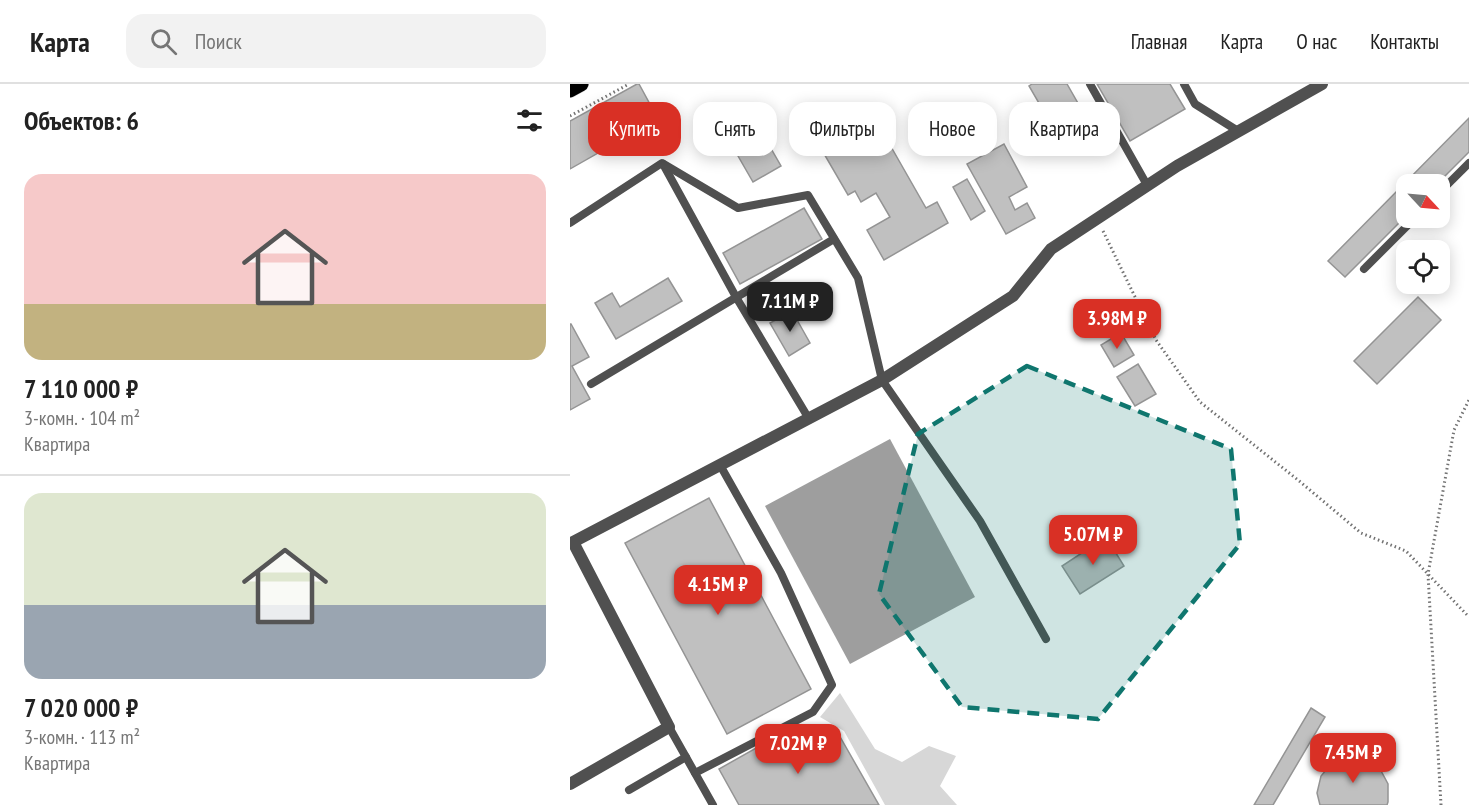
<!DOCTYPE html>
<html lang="ru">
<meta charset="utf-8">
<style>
body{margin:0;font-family:"PT Sans Narrow",sans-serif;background:#f2f2f2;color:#222;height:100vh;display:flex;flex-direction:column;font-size:22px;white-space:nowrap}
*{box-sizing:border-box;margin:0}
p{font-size:20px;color:#767676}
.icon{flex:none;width:33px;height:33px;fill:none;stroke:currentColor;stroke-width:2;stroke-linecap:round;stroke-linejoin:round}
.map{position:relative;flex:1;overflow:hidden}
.sheet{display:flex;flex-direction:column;background:#fff;width:570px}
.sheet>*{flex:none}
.hud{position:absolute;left:18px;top:18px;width:570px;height:54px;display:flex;gap:12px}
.needle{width:39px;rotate:116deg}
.controls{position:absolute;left:826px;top:90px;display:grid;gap:12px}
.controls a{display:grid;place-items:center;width:54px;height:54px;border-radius:12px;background:#fff;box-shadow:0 3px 15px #0003;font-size:30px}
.price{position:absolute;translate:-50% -51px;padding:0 14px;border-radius:12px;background:#d93025;color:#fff;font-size:20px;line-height:39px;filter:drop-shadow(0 2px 3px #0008)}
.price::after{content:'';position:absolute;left:50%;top:36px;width:18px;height:14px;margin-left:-9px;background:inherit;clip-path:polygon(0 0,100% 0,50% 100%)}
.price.current{background:#222;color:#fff}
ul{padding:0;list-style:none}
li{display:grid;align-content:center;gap:12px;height:318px;padding:0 24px}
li+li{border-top:2px solid #e0e0e0}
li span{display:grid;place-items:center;height:186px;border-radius:18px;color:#555}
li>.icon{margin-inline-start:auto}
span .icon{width:108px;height:108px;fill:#fffc;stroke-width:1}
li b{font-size:26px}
h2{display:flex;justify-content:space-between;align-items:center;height:72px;padding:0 24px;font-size:26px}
.chip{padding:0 21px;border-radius:18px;background:#fff;box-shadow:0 3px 15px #0003;font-size:21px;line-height:54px}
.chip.current{background:#d93025;color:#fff}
header{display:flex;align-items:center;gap:36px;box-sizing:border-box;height:84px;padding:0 30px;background:#fff;border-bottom:2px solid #e0e0e0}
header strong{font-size:28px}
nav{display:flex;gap:33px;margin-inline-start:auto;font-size:21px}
.search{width:420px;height:54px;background:#f2f2f2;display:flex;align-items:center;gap:15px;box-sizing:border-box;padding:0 21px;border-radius:18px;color:#767676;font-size:22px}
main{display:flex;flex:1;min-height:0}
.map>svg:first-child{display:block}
.green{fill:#d7d7d7}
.water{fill:#9e9e9e}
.building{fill:#c0c0c0;stroke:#949494;stroke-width:1.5}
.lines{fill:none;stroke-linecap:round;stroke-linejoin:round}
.primary-casing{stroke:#dbdbdb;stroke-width:16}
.path{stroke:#727272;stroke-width:3;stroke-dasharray:1.5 3;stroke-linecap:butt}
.service{stroke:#505050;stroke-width:8}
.minor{stroke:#505050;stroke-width:12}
.primary{stroke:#000;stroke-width:15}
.marked{fill:#0f766e;fill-opacity:0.2;stroke:#0f766e;stroke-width:4.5;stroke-dasharray:12 8;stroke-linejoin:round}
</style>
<header>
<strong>Карта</strong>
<div class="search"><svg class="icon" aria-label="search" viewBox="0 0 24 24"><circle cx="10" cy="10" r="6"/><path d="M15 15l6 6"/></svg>Поиск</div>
<nav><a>Главная</a><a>Карта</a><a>О нас</a><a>Контакты</a></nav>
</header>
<main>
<section class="sheet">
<h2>Объектов: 6<svg class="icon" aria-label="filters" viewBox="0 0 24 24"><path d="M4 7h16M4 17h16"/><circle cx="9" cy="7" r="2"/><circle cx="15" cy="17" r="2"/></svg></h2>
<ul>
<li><span style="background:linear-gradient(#f6c9c9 70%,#c2b280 0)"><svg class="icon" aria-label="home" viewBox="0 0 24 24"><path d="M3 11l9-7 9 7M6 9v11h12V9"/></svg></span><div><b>7 110 000 ₽</b><p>3-комн. · 104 m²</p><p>Квартира</p></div></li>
<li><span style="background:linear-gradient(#dfe7d0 60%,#9aa5b1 0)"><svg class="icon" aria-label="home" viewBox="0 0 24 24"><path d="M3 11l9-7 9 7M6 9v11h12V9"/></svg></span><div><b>7 020 000 ₽</b><p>3-комн. · 113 m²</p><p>Квартира</p></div></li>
</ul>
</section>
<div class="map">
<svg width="899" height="721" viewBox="0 0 899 721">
<rect width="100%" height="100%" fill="#fff"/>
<path class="green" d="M270,609L305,665L332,678L359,662L386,672L370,702L387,721H315L274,647L250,633Z"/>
<path class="water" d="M320,355L405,513L280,580L195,422Z"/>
<g class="building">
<path d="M67,0H69L88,35L0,85V37Z"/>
<path d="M462,0H497L517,35L488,52L459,2Z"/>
<path d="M527,0H600L615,25L560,57Z"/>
<path d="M280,22L286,33L300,26L356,124L367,118L378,139L314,176L297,146L320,133L306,109L291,118L285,107L278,111L246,56L257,50L251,38Z"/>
<path d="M899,34V68L867,100H837V131L775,193L758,177Z"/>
<path d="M188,42L211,82L183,98L160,58Z"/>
<path d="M434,60L457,103L439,113L445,126L457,119L465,134L436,150L397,80Z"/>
<path d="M397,95L415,127L401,136L383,103Z"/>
<path d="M234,124L252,155L170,200L153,169Z"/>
<path d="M98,194L112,217L46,255L25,219L42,209L50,223Z"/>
<path d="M207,202L217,220L194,233L184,215Z"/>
<path d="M848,213L871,236L807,300L784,277Z"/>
<path d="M222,227L240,259L219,272L200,239Z"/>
<path d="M0,240H1L19,273L2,282L20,315L0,326Z"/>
<path d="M551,249L564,271L544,283L531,261Z"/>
<path d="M568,280L586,310L565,322L547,293Z"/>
<path d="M139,414L241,605L157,650L55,459Z"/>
<path d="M536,453L554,482L510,510L492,482Z"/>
<path d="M741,624L755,633L703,721H684Z"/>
<path d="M225,642L239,668L269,651L309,721H169L149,685Z"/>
<path d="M779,673L796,675L810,685L818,700V718L817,721H750L747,709L751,692L762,679Z"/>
</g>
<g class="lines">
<defs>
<path id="primary" d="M0,6L11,0"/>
</defs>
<use href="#primary" class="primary-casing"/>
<g class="path">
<path d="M0,32L59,0"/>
<path d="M533,147L586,256L630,318L728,396L791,449L836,467L899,533"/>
<path d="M871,721L858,490L884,346L899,316"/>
</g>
<g class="service">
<path d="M520,0L577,101"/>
<path d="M614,0L625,20L668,47"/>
<path d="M93,80L166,213L239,335"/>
<path d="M870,108L899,79"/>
<path d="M0,139L92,79L168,124L238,111L288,194L312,296L410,437L476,555"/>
<path d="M794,185L845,134"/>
<path d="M21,300L264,155"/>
<path d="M99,643L143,721"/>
<path d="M125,689L243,628L262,601L211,489L150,381"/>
<path d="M59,706L116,673"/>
</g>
<path class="minor" d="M0,700L99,643L3,458L312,296L443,212L481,165L607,82L752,0"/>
<use href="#primary" class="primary"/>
</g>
<path class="marked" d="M457,282L661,365L670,460L528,635L392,623L309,510L348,350Z"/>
</svg>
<div class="controls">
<a><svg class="needle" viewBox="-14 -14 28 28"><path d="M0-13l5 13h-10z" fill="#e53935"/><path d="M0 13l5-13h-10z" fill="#767676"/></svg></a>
<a><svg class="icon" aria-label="locate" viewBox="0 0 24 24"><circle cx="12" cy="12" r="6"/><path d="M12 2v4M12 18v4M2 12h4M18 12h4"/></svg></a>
</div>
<b class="price current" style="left:220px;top:249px">7.11M ₽</b>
<b class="price" style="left:547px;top:266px">3.98M ₽</b>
<b class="price" style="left:523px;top:482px">5.07M ₽</b>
<b class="price" style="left:148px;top:532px">4.15M ₽</b>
<b class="price" style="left:228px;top:691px">7.02M ₽</b>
<b class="price" style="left:783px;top:700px">7.45M ₽</b>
<div class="hud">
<a class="chip current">Купить</a>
<a class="chip">Снять</a>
<a class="chip">Фильтры</a>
<a class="chip">Новое</a>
<a class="chip">Квартира</a>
</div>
</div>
</main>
